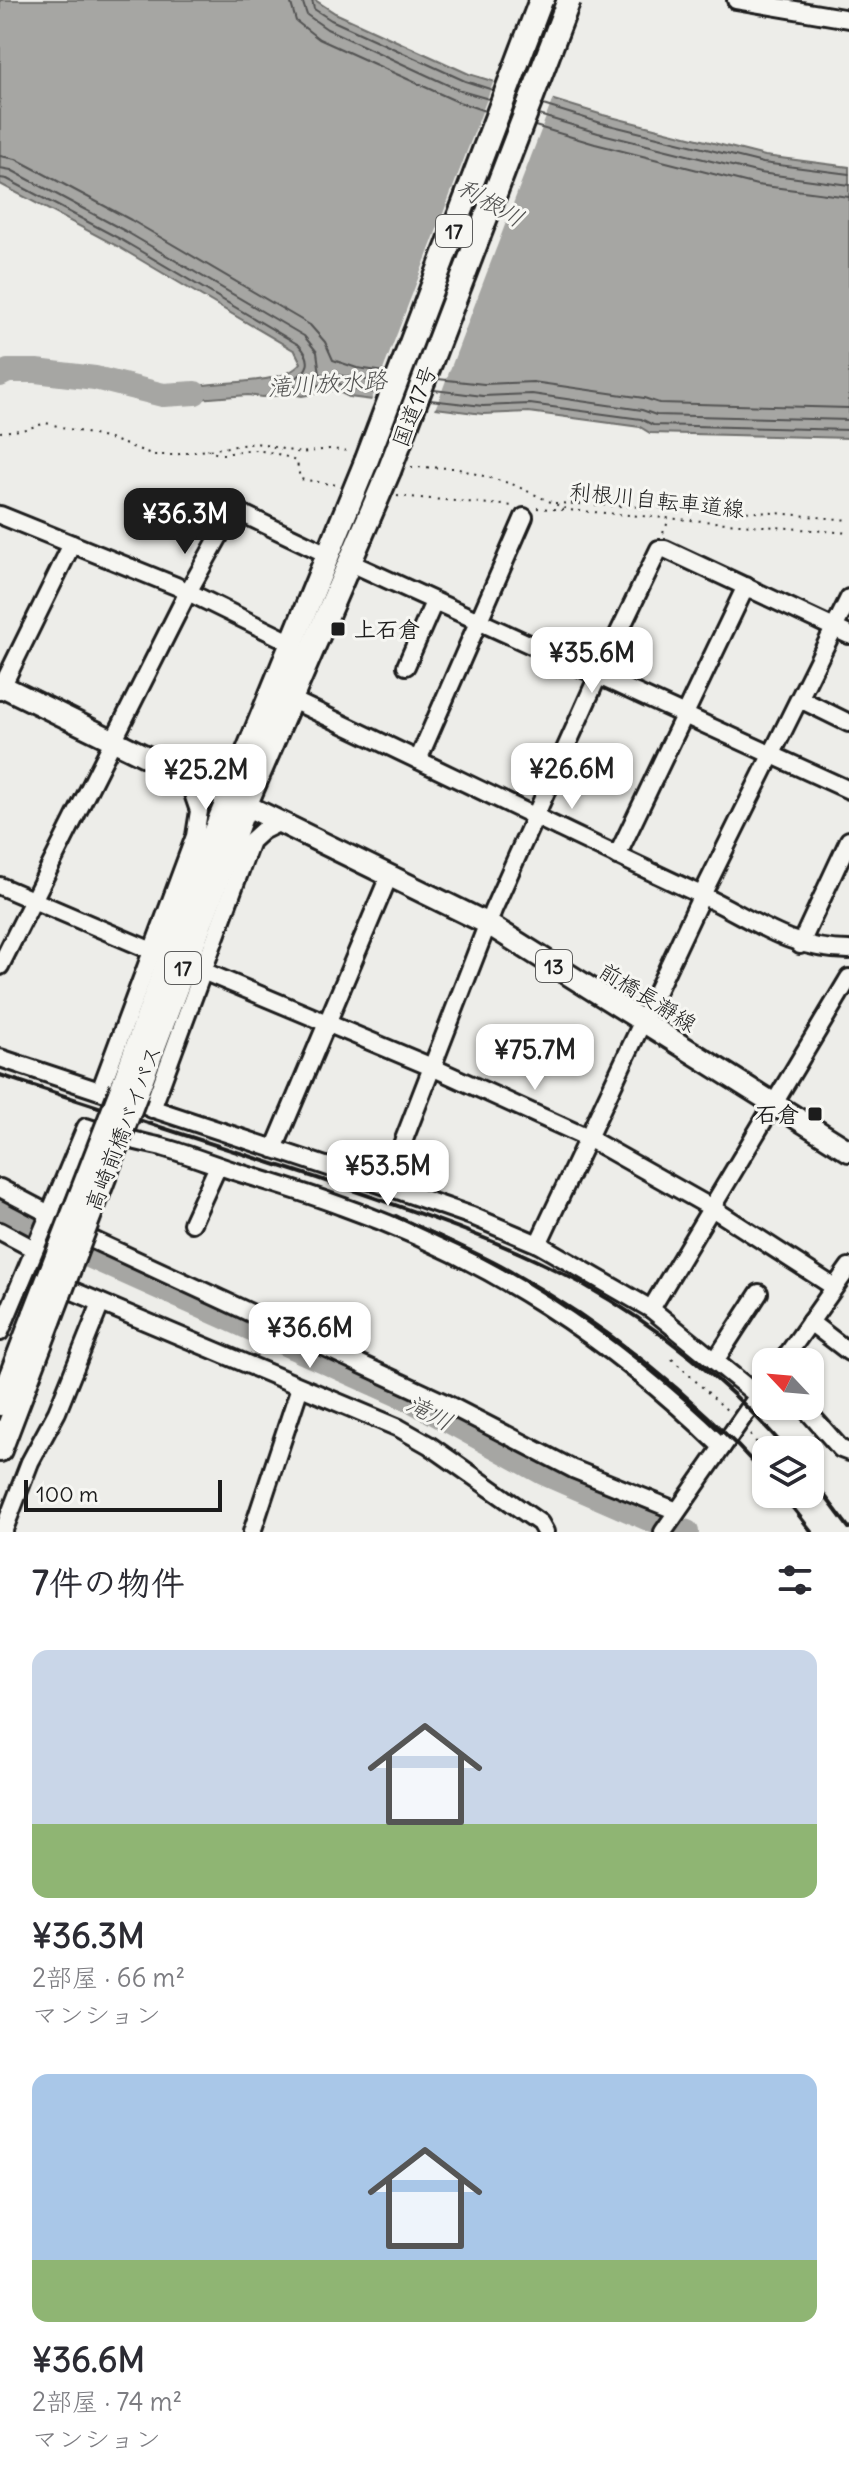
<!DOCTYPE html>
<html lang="ja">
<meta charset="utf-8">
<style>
body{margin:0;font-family:Delius,"Klee One",sans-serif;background:#f2f2f3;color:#2b2b33;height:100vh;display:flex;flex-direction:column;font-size:30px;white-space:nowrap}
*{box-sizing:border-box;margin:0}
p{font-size:26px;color:#7c7c81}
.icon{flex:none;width:44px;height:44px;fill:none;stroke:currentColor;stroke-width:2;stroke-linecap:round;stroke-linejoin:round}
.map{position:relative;height:1532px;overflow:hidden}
.sheet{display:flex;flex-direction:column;background:#fff;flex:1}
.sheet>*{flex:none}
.needle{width:52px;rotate:296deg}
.controls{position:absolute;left:752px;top:1348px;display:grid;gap:16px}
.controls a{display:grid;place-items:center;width:72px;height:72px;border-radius:16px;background:#fff;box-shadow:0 2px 6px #0004;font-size:40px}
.scale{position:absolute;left:24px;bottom:20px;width:198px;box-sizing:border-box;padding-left:8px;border:4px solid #1c1c1c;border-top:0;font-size:22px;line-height:28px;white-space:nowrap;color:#1c1c1c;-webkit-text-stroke:6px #f6f6f2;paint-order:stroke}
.price{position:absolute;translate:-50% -68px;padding:0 18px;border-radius:16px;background:#fff;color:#222;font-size:26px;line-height:52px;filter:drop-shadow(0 2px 4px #0008)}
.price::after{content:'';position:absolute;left:50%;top:48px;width:24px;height:18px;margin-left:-12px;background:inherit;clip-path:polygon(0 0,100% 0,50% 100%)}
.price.on{background:#1c1c1c;color:#fff}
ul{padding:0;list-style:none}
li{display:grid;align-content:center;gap:16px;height:424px;padding:0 32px}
li span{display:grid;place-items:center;height:248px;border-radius:16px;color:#555}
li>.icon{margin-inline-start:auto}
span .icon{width:144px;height:144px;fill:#fffc;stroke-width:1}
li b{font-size:34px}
h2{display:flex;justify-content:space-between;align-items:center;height:96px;padding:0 32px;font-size:34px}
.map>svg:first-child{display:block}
.water{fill:#a6a6a3;stroke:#6f6f6d;stroke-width:2}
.pier{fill:#edede9}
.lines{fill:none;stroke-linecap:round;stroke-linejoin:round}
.shore{stroke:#535352;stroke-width:2}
.river{stroke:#a6a6a3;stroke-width:24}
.minor-casing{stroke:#1c1c1c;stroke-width:22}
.major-casing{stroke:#1c1c1c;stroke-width:26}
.highway-casing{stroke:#1c1c1c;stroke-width:28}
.path{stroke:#1c1c1c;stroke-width:2;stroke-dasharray:2 6;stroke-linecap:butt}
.minor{stroke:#f6f6f2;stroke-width:16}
.major{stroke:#f6f6f2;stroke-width:20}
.highway{stroke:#f6f6f2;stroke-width:22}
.rail{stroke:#1c1c1c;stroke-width:4}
.highway-bridge-casing{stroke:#1c1c1c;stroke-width:28;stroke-linecap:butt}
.highway-bridge{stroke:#f6f6f2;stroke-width:22}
.poi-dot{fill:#1c1c1c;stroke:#f6f6f2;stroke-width:3}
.labels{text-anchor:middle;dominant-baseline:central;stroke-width:6;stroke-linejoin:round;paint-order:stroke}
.shield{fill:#f6f6f2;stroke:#5d5d5c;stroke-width:2}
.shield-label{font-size:20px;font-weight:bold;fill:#1c1c1c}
.street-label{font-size:22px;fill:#1c1c1c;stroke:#f6f6f2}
.poi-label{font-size:22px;font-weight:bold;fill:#1c1c1c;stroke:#f6f6f2;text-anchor:start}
.water-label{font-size:24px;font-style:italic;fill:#535352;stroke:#f6f6f2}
</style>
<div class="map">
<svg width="849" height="1532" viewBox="0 0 849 1532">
<rect width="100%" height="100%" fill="#edede9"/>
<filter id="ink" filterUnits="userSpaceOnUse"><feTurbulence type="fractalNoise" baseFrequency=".0125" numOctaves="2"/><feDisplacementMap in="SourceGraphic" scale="16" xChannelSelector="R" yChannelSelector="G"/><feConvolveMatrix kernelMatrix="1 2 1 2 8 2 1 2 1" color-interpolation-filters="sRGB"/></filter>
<g filter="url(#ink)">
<path class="water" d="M0,0H315L335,13L469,74L603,115L765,156L849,167V438L650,433L640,427L529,412L483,414L349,397L335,390L302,396L292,394L262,397L248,395L172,401L163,395C173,392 183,389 193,387C221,380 283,386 301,363L295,351L117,246L0,184Z"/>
<g class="pier">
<path d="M495,78L520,86L397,407L370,404Z"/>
<path d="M523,87L554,96L434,412L402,408Z"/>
</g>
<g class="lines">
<g class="shore">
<path d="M290,0L296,21L319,39L456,101L485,111"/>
<path d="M302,0L307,15L327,29L461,91L489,99"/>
<path d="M312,0L314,9L331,20L465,81L493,90"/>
<path d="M543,105L601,123L763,163L849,174"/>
<path d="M539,115L598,133L760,173L849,185"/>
<path d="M535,126L595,144L757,185L849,197"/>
<path d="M0,156L16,159L131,220L310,325L325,342L333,360L357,368L386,372"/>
<path d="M0,168L11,170L125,231L304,336L317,352L320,374C341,373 360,380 382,383"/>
<path d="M0,178L7,179L120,239L299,345C313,360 310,371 292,380L293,386L303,388L335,382L351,389L378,393"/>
<path d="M438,379L484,384L533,382L644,398L659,403L849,408"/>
<path d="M434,390L483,396L532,394L642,410L656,415L849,420"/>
<path d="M430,400L483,406L530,404L641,419L653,425L849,430"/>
</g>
<g class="river">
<path d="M0,375L8,371H36L95,378L163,395L195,393"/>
<path d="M0,1209L91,1257L412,1401L543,1473L653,1521L687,1532"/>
</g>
<defs>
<g id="minor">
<path d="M736,0L849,19"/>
<path d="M0,515L176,586L292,643"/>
<path d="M351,563L849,790"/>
<path d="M406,666L434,602"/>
<path d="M0,691L72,544"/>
<path d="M290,699C426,763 561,830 697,893C751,917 786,950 849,950"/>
<path d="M800,699L849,723"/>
<path d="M418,760L524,517"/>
<path d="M617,856L746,586"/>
<path d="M0,886L157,953"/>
<path d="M800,945L849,840"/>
<path d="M0,966L188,592L231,515L239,512L329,555"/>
<path d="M198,969L434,1068L588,1138L712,1208L834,1287"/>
<path d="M0,1058L386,1186L472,1216L538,1244L651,1309L758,1396"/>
<path d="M100,1091L195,836L199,811L188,779"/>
<path d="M152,1109L251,841L262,831L280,822"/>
<path d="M274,1149L389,876"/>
<path d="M386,1186L493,910L598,676L659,549H665L849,635"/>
<path d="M0,1188L55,1217"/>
<path d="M192,1223L218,1166"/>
<path d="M75,1229L95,1241L445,1403L573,1469L677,1511"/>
<path d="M0,1231L34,1249"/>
<path d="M538,1244L702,895L849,598"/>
<path d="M54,1283L399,1428L429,1445L530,1516L540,1523L545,1532"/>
<path d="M651,1309L849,978"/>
<path d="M810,1322L849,1352"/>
<path d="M0,1332L86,1127C112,1136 136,1141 162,1147C187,1154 212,1164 237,1172C272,1183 307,1193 341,1206C489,1258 610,1338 722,1447"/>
<path d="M715,1361L759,1293"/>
<path d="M782,1362L849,1267"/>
<path d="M803,1406L841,1449L849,1452"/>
<path d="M3,1532L30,1462L57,1412L101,1303"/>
<path d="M252,1532L300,1387"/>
<path d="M663,1532L766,1384"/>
</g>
<path id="major" d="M0,685L488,924L849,1151"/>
<g id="highway">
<path d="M122,1088L213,836L366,462"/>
<path d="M136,1094L245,806L389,471"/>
<path d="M0,1404L35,1313"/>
<path d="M0,1450L50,1319"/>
</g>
</defs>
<use href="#minor" class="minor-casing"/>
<use href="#major" class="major-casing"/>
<use href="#highway" class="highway-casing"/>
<g class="path">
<path d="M0,432L22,430L46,423L113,440L154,455H173L256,443L301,453L329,449L351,451"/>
<path d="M207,449C223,460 235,449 252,450C267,451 283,454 297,462L300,479L337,485"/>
<path d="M411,467L455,468L512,484L568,510L849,533"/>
<path d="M397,496L514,506"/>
<path d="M555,503L775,513L849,520"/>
<path d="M537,508L566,510"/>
<path d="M663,533L669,520"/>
<path d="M672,1359L730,1413"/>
<path d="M750,1435L766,1453"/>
<path d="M800,1494L804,1498"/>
</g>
<use href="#minor" class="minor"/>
<use href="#major" class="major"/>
<use href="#highway" class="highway"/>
<g class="rail">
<path d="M0,1075C105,1110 211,1143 317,1178C406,1209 498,1238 581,1283C658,1326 730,1384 787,1450"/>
<path d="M396,1216C432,1234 470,1249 506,1269C603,1323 691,1393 766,1476"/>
<path d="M810,1476L849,1528"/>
<path d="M782,1494L812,1532"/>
</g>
<defs>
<g id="highway-bridge">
<path d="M366,462L541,0"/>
<path d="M389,471L569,0"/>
<path d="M35,1313L122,1088"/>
<path d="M50,1319L136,1094"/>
</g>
</defs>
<use href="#highway-bridge" class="highway-bridge-casing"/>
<use href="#highway-bridge" class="highway-bridge"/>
</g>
</g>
<g class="poi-dot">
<rect x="330" y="621" width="16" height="16" rx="4"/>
<rect x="807" y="1106" width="16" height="16" rx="4"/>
</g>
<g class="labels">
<g class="shield">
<rect x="436" y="215" width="36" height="32" rx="6"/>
<rect x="536" y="950" width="36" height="32" rx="6"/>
<rect x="165" y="952" width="36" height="32" rx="6"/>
</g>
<g class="shield-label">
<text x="454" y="231">17</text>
<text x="554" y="966">13</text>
<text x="183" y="968">17</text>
</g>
<g class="street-label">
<text transform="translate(414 406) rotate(-69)">国道17号</text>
<text transform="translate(657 500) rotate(6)">利根川自転車道線</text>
<text transform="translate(648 997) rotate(32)">前橋長瀞線</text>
<text transform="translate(123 1128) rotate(-69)">高崎前橋バイパス</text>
</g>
<g class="poi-label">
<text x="354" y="629">上石倉</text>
<text x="799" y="1114" text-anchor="end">石倉</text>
</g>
<g class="water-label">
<text transform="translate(491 202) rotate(30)">利根川</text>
<text transform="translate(327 383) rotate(-4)">滝川放水路</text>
<text transform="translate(430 1412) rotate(28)">滝川</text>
</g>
</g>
</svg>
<div class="controls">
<a><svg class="needle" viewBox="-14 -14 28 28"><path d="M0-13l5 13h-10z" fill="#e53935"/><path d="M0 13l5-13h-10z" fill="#7c7c81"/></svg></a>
<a><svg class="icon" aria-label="layers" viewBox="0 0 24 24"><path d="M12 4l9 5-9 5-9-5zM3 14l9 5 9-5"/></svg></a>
</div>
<div class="scale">100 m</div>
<b class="price on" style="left:185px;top:556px">¥36.3M</b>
<b class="price" style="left:592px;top:695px">¥35.6M</b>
<b class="price" style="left:572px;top:811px">¥26.6M</b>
<b class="price" style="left:206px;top:812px">¥25.2M</b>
<b class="price" style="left:535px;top:1092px">¥75.7M</b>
<b class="price" style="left:388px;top:1208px">¥53.5M</b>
<b class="price" style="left:310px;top:1370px">¥36.6M</b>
</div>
<section class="sheet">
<h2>7件の物件<svg class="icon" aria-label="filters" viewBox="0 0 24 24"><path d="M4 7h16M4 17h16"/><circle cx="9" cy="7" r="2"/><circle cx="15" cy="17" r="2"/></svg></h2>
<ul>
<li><span style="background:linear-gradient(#c9d6e8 70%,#8fb573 0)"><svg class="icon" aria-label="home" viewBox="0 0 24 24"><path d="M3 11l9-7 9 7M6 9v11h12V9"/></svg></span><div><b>¥36.3M</b><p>2部屋 · 66 m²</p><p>マンション</p></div></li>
<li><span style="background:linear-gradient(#a9c7e8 75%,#8fb573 0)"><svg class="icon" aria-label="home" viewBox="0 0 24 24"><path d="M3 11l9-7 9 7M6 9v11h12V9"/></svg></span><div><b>¥36.6M</b><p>2部屋 · 74 m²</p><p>マンション</p></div></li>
</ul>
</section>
